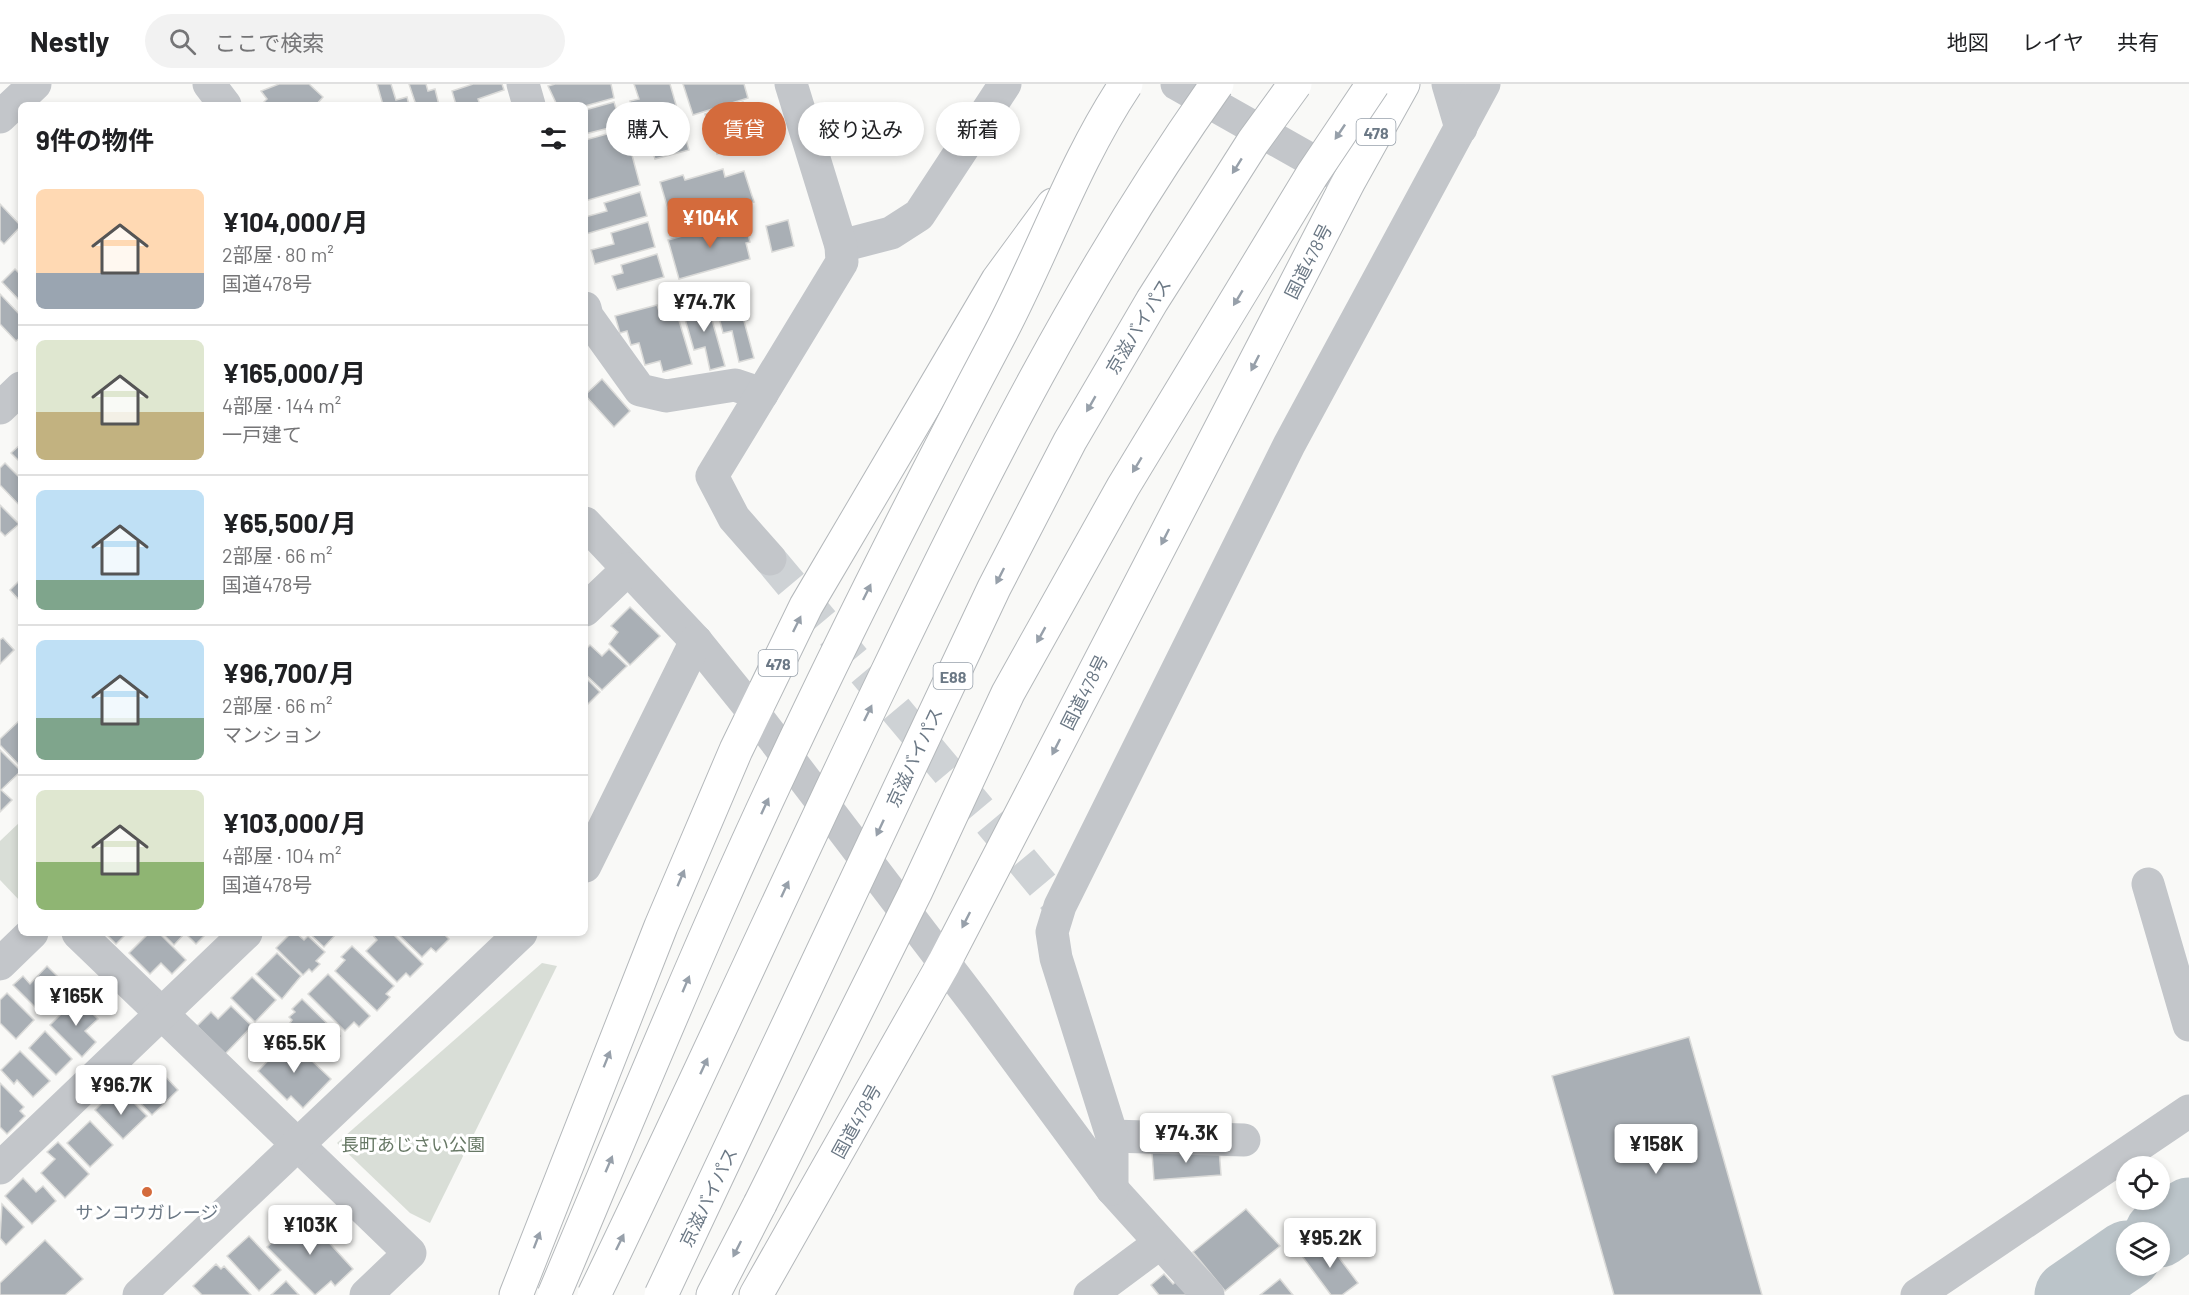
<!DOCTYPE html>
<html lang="ja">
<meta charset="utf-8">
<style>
body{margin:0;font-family:Barlow,"Noto Sans JP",sans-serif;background:#f2f2f2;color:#202124;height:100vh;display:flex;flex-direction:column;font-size:22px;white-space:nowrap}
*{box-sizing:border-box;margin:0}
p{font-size:20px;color:#757577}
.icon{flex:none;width:33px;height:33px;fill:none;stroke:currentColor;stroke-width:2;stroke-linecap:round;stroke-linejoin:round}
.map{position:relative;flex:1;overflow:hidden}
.side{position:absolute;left:18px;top:18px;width:570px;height:834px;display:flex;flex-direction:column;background:#fff;border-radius:9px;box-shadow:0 3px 9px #0003}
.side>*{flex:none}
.guide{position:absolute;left:606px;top:18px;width:570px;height:54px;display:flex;gap:12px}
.tools{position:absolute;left:2116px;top:1072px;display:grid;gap:12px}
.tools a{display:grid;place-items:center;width:54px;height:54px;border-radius:50%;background:#fff;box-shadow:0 3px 9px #0003;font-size:30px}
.price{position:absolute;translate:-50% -51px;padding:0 14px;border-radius:6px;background:#fff;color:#222;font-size:20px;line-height:39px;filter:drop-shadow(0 2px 3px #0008)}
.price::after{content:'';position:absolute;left:50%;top:36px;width:18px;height:14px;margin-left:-9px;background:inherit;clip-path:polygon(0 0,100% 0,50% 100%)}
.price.selected{background:#d46b3c;color:#fff}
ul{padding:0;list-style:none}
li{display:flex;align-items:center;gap:18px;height:150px;padding:0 18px}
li+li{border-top:2px solid #e0e0e0}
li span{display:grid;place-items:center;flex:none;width:168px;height:120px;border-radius:9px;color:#555}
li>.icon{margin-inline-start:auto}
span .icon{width:72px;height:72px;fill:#fffc;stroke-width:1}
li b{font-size:26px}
h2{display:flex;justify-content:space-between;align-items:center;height:72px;padding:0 18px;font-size:26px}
.pill{padding:0 21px;border-radius:27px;background:#fff;box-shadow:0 3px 9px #0003;font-size:21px;line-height:54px}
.pill.selected{background:#d46b3c;color:#fff}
header{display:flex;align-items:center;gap:36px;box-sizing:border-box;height:84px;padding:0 30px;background:#fff;border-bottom:2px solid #e0e0e0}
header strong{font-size:28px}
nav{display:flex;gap:33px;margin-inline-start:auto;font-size:21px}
.search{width:420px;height:54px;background:#f2f2f2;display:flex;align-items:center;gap:15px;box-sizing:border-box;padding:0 21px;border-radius:33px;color:#757577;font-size:22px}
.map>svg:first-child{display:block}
.green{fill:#d9ded7}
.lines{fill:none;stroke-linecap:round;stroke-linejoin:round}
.river{stroke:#bbc4c9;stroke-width:69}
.building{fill:#a9afb5;stroke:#dbdbd9;stroke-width:1.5}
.minor-tunnel{stroke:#ced2d5;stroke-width:33;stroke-dasharray:33 16;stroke-linecap:butt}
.highway-casing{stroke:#b4b8bb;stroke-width:35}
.minor{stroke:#c3c6ca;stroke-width:33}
.highway{stroke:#fff;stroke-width:33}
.highway-bridge-casing{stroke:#b4b8bb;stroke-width:35;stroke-linecap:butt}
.highway-bridge{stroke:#fff;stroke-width:33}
.oneway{fill:#97a0aa}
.poi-dot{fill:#d46b3c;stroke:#fff;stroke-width:2}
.labels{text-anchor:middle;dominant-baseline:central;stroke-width:6;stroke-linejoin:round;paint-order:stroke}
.shield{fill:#fff;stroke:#97a0aa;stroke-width:1.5}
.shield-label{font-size:16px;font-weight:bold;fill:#6b7885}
.street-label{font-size:18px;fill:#6b7885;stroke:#fff}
.park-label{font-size:18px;fill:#677865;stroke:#fff}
.poi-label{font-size:18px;fill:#6b7885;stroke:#fff}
</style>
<header>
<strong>Nestly</strong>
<div class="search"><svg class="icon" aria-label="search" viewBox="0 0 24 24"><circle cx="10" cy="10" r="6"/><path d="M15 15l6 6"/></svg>ここで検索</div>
<nav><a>地図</a><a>レイヤ</a><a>共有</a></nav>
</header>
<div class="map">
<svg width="2189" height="1211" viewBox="0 0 2189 1211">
<rect width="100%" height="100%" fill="#f9f9f7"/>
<g class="green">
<path d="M21,737V818L0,796V757Z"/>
<path d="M542,879L557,882L430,1139L410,1129L337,1059Z"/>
</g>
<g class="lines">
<g class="river">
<path d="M2159,1149L2189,1128"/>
<path d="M2069,1211L2127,1171"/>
</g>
</g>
<g class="building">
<path d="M279,0H309L323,13L316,21H261L267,15L261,7Z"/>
<path d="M377,0H391L396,16L407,13L409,21H383Z"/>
<path d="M409,0H426L428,7L435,5L439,21H416Z"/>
<path d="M473,0H502L504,6L478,15L480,21H456L452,7Z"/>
<path d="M611,0L614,14L585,22L557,21L548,2L555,0Z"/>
<path d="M634,0H670L689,66L655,75L644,39L637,41L630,17L639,15Z"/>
<path d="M683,0H744L748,14L693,31Z"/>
<path d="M614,18L621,41L585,50V26Z"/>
<path d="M743,18L750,40L776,32L781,50L717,70L705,30Z"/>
<path d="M625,45L640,101L585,117V56Z"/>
<path d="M723,85L725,93L744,87L754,118L673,142L660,98L683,91L685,96Z"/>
<path d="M640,108L647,132L586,150L585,133L607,127L604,119Z"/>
<path d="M0,120L21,142L4,160L0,156Z"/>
<path d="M788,136L794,162L772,168L766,142Z"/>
<path d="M737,137L739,141L745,140L750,158L746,159L750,175L679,195L668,156Z"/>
<path d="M648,138L655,163L595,180L591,166L614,160L611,149Z"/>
<path d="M657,170L664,193L617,206L612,192L623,189L621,181Z"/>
<path d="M15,185L21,191V218L2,198Z"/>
<path d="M0,210L21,232V253L16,257L0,240Z"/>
<path d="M737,211L754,274L739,278L732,247L723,249L715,218Z"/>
<path d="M707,218L725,282L710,286L705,263L694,266L682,225Z"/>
<path d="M657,221L659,227L675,223L692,280L663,288L660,277L645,281L639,259L631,261L627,247L620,249L615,232Z"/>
<path d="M602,295L630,327L614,343L585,311Z"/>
<path d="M21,360V379L11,369Z"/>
<path d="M5,379L21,395V423L0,401V384Z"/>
<path d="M0,421L19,440L5,452L0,447Z"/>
<path d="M21,495V518L10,506Z"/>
<path d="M630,523L660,552L630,581L609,560L618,548L611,542Z"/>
<path d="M3,554L14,566L0,580V556Z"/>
<path d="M590,561L602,572L609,565L627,582L602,606L585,590V566Z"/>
<path d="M585,593L600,608L585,623Z"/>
<path d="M21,635V683L0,661V655Z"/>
<path d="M0,666L21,687L1,706L12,716L0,728Z"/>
<path d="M105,849H127L116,860Z"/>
<path d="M149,849H159L186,876L172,890L161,879L150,890L129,869Z"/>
<path d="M162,849H207L196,860L185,849L174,861Z"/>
<path d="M291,849H296L304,856L308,852L325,868L316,877L320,880L312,888L309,885L303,891L276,864Z"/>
<path d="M309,849H337L324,863Z"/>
<path d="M371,849H392L423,880L410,893L406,889L397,898L366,867L377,856Z"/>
<path d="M397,849H443L449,855L436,868L431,864L422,873Z"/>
<path d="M352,862L394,902L386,910L390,913L377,927L335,887L345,876L341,873Z"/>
<path d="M277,869L301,892L282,915L256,890Z"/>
<path d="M47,882L68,903L41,929L13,901L23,892L30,900Z"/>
<path d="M328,890L370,932L359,943L354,938L345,947L308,910Z"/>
<path d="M252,893L276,916L255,938L231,914Z"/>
<path d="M7,909L34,936L16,955L0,939V916Z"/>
<path d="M77,914L98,935L85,947L96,958L82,973L50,941Z"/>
<path d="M302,915L340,952L319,973L288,942L292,936L289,933L295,928L292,925Z"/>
<path d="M231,922L252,942L225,970L197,942L211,928L218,935Z"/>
<path d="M45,947L72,975L56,991L29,964Z"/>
<path d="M1689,953L1762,1211H1614L1552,992Z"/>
<path d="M289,955L331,995L303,1024L291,1012L287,1016L258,987Z"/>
<path d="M20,967L50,997L33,1013L17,996L14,1000L1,986Z"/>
<path d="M139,985L150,996L160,987L178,1006L152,1031L123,1001Z"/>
<path d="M0,999L24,1023L20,1027L25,1032L7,1050L0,1043Z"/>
<path d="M111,1010L124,1023L131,1016L147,1032L123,1055L95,1026Z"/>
<path d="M90,1037L113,1061L90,1083L67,1059Z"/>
<path d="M58,1058L89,1090L65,1114L41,1089L55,1075L47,1068Z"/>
<path d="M1219,1064L1221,1091L1154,1096L1152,1069Z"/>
<path d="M23,1094L36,1108L43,1102L56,1117L32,1140L5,1112Z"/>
<path d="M2,1120L24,1143L6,1161L0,1154Z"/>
<path d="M1246,1125L1280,1162L1225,1207L1193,1168Z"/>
<path d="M303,1130L353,1185L335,1202L331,1197L315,1211L267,1163Z"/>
<path d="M249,1152L281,1186L259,1207L227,1172Z"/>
<path d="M1325,1155L1358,1199L1342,1211H1331L1302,1172Z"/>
<path d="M45,1156L83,1195L65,1211H0V1199Z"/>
<path d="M216,1180L221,1185L224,1182L251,1211H202L193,1202Z"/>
<path d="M1164,1190L1173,1200L1178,1196L1191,1211H1159L1151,1201Z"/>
<path d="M1280,1195L1293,1211H1260Z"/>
<path d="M286,1197L299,1211H271Z"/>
</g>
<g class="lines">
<path class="minor-tunnel" d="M770,475L1060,822"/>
<defs>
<g id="highway">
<path d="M516,1211L661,842L736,666L806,522L998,196L1053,121"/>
<path d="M713,1211L760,1120"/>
<path d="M756,1211L944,879L1349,97L1403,0"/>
</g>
</defs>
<use href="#highway" class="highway-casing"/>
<g class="minor">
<path d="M209,0L225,21"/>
<path d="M523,0L529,21"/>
<path d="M1177,0L1345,95"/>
<path d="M1448,0L1461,44"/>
<path d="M0,33L35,0"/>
<path d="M841,162L891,149L919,131L1005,0"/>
<path d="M585,224L587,232L640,306L666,312L735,301L762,310"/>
<path d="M0,324L21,304"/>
<path d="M585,439L696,557L754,629L978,923L1112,1105L1208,1211"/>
<path d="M770,475L734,434L712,392L842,178L841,162L791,0"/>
<path d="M585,526L628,485"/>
<path d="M585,782L696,557"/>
<path d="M2148,800L2189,941"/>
<path d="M78,849L410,1169L366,1211"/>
<path d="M0,880L32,849"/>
<path d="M1112,1052L1244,1056"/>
<path d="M0,1084L246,849"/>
<path d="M1112,1105V1052L1056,874L1052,848L1060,822L1289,361L1484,0"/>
<path d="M139,1211L521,849"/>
<path d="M1090,1211L1160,1159"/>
<path d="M1917,1211L2189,1027"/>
</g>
<use href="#highway" class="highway"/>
<defs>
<g id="highway-bridge">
<path d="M760,1120L915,809L1008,609L1123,403L1312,91L1373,0"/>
<path d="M554,1211C608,1083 661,954 717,827C803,631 899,441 999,252C1043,169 1074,78 1126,0"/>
<path d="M594,1211C693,1007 785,801 883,597C981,392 1085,186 1217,0"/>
<path d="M661,1211L994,504L1070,357L1152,217L1253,58L1295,0"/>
</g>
</defs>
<use href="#highway-bridge" class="highway-bridge-casing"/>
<use href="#highway-bridge" class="highway-bridge"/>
</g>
<defs><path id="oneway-solid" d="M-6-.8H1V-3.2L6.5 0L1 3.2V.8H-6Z" transform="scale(1.5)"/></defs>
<g class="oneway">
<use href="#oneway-solid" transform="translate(1340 48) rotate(124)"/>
<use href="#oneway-solid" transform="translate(1237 82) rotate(122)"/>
<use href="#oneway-solid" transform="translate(1238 214) rotate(121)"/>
<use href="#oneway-solid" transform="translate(1255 279) rotate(117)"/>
<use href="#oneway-solid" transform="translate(1091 320) rotate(120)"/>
<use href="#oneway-solid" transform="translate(1137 381) rotate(121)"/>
<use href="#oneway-solid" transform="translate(1165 453) rotate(117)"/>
<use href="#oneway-solid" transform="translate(1000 492) rotate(117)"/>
<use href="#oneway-solid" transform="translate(867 508) rotate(-64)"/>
<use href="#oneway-solid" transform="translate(797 540) rotate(-64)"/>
<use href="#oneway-solid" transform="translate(1041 551) rotate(119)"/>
<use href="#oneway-solid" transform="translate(868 629) rotate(-64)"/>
<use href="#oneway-solid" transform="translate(1056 663) rotate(117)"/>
<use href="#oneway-solid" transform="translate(765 722) rotate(-65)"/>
<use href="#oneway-solid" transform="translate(880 744) rotate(115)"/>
<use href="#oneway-solid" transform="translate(681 794) rotate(-67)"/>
<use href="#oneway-solid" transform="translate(785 805) rotate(-65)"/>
<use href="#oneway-solid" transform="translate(966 836) rotate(117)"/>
<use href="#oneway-solid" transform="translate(686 900) rotate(-67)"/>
<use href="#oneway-solid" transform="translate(607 975) rotate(-68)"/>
<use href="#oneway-solid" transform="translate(704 982) rotate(-65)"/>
<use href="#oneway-solid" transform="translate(609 1080) rotate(-67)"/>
<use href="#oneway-solid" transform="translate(537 1156) rotate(-69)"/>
<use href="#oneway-solid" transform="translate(620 1158) rotate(-64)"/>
<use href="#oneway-solid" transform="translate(737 1165) rotate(117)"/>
</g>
<circle class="poi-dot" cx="147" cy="1108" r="6"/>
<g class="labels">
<g class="shield">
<rect x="1356.5" y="35" width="39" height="26" rx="4.5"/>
<rect x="758.5" y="566" width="39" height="26" rx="4.5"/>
<rect x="933.5" y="579" width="39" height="26" rx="4.5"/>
</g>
<g class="shield-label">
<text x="1376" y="48">478</text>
<text x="778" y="579">478</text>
<text x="953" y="592">E88</text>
</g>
<g class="street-label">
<text transform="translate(1308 177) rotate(-63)">国道478号</text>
<text transform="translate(1138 242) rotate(-59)">京滋バイパス</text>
<text transform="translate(1084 608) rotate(-63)">国道478号</text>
<text transform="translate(914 673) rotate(-65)">京滋バイパス</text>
<text transform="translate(856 1037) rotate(-61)">国道478号</text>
<text transform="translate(708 1113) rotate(-64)">京滋バイパス</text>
</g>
<g class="park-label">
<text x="413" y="1060">長町あじさい公園</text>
</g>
<g class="poi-label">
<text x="147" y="1128">サンコウガレージ</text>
</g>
</g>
</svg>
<div class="tools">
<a><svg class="icon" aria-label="locate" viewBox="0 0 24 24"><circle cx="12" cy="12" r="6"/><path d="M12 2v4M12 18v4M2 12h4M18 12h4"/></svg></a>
<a><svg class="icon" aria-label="layers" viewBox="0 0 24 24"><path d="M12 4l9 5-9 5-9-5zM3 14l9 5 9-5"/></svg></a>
</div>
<b class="price selected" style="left:710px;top:165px">¥104K</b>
<b class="price" style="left:704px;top:249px">¥74.7K</b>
<b class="price" style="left:76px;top:943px">¥165K</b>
<b class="price" style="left:294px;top:990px">¥65.5K</b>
<b class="price" style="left:121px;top:1032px">¥96.7K</b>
<b class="price" style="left:1186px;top:1080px">¥74.3K</b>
<b class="price" style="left:1656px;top:1091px">¥158K</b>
<b class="price" style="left:310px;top:1172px">¥103K</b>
<b class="price" style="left:1330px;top:1185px">¥95.2K</b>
<div class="guide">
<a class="pill">購入</a>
<a class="pill selected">賃貸</a>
<a class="pill">絞り込み</a>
<a class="pill">新着</a>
</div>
<section class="side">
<h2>9件の物件<svg class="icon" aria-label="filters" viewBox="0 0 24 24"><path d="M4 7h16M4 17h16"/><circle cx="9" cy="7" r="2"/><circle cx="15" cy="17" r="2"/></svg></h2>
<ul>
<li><span style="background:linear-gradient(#ffd9b3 70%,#9aa5b1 0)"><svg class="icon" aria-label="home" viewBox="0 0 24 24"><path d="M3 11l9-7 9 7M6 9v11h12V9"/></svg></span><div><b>¥104,000/月</b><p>2部屋 · 80 m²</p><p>国道478号</p></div></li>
<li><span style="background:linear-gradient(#dfe7d0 60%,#c2b280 0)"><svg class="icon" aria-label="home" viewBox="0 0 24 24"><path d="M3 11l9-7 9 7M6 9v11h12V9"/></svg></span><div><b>¥165,000/月</b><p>4部屋 · 144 m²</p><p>一戸建て</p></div></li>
<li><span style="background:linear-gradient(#bfe0f5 75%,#7fa58c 0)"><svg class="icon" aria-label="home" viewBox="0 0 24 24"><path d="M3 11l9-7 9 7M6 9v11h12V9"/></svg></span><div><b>¥65,500/月</b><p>2部屋 · 66 m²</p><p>国道478号</p></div></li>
<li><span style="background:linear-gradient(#bfe0f5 65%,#7fa58c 0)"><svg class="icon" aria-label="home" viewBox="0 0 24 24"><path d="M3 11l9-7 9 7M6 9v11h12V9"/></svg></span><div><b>¥96,700/月</b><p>2部屋 · 66 m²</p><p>マンション</p></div></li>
<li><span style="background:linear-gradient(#dfe7d0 60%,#8fb573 0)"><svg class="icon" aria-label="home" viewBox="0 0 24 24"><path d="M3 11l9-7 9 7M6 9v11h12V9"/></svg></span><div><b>¥103,000/月</b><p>4部屋 · 104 m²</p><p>国道478号</p></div></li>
</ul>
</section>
</div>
